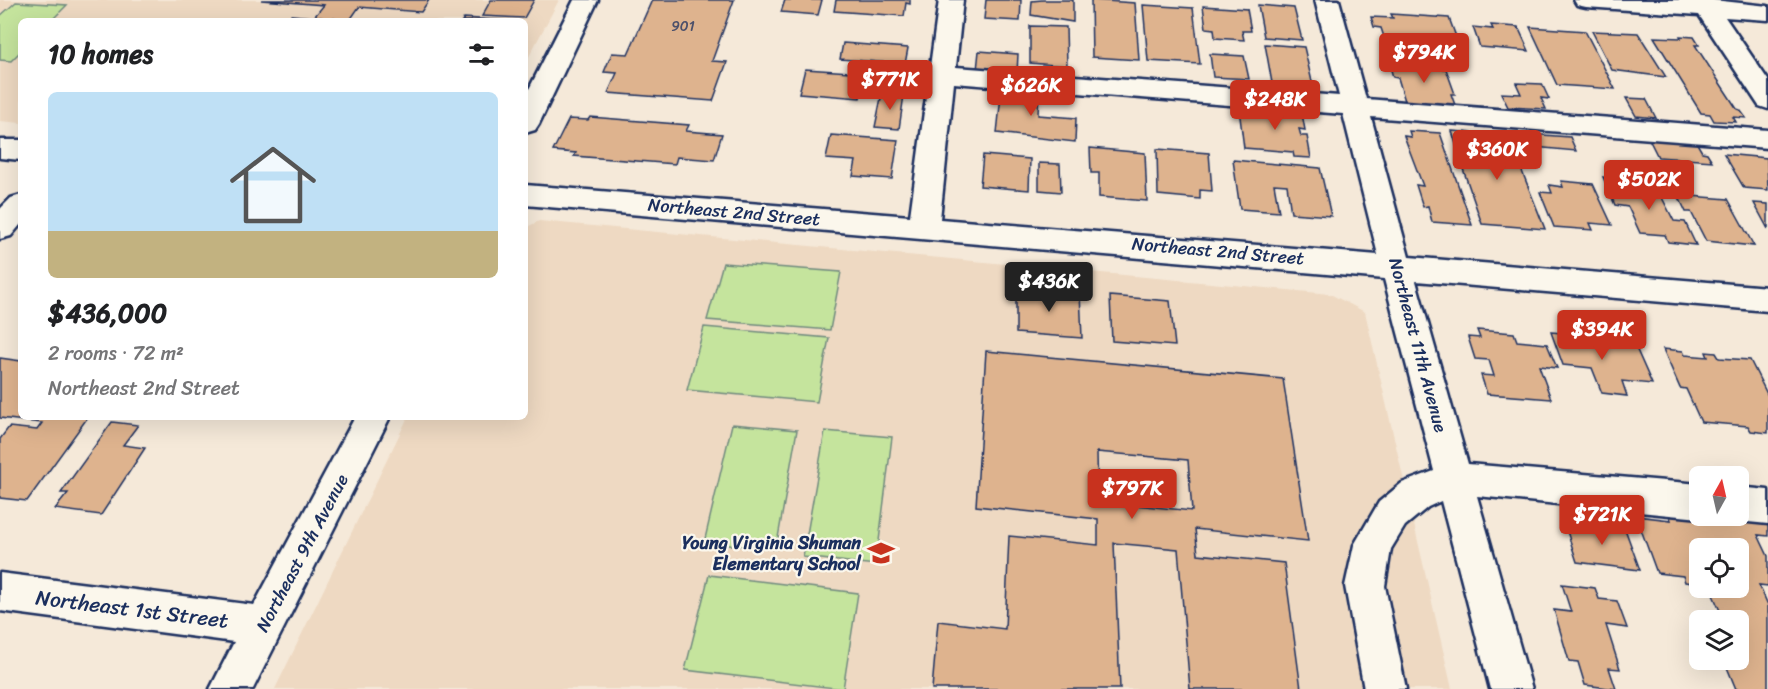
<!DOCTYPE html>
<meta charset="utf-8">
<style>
body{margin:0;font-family:Sriracha,sans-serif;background:#f2f2f2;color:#202124;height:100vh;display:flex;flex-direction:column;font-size:22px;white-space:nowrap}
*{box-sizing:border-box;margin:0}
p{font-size:20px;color:#757577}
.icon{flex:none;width:33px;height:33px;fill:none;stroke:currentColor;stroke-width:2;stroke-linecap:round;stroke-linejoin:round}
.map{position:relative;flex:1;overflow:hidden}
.side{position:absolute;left:18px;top:18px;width:510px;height:402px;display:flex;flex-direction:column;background:#fff;border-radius:9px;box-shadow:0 6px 24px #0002}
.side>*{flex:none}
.needle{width:39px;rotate:8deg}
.tools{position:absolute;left:1689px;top:466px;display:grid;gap:12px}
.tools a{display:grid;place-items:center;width:60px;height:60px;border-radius:9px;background:#fff;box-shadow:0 6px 24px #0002;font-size:30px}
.price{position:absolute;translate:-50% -51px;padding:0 14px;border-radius:6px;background:#c8321e;color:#fff;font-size:20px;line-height:39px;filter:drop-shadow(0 2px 3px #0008)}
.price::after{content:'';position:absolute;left:50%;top:36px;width:18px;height:14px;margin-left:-9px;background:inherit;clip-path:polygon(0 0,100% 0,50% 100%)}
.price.on{background:#222;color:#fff}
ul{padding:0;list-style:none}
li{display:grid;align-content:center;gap:12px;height:318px;padding:0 30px}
li span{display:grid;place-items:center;height:186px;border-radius:9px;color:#555}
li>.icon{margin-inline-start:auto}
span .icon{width:108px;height:108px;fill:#fffc;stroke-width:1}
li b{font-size:26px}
h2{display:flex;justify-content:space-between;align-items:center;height:72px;padding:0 30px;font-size:26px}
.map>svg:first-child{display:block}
.built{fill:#eed9c2}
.green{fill:#c5e49d;stroke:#708a7e;stroke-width:1.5}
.building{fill:#deb38e;stroke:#1b2f5e;stroke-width:1.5;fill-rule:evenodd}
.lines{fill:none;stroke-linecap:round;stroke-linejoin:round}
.minor-casing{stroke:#1b2f5e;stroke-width:5}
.minor{fill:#fbf7ec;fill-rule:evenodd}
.labels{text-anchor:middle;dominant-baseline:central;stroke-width:4.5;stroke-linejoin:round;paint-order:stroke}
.far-number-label{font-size:14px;fill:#4c506a}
.street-label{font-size:18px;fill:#1b2f5e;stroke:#fbf7ec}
.poi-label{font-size:18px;font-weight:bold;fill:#1b2f5e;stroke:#fbf7ec;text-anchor:end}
.near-street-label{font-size:21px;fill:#1b2f5e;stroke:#fbf7ec}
</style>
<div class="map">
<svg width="1768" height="689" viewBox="0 0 1768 689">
<rect width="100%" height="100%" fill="#f5e9d9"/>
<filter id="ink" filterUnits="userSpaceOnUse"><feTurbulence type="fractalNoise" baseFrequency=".0167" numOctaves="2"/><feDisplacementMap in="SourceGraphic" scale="12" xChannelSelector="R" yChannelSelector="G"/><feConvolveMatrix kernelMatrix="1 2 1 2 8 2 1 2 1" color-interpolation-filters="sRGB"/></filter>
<g filter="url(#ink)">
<g class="built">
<path d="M0,0H559L525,64V21H21V123L0,121Z"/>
<path d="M539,221L1330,294L1365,312L1452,689H275L408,417H525V228Z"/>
</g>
<g class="green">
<path d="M16,2L67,5L51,21H21V51L11,61L0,60V16Z"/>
<path d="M723,263L841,272L830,330L707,320Z"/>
<path d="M704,327L829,338L817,402L687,390Z"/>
<path d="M732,424L797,430L776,549L704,543Z"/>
<path d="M825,431L892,437L876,565L803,557Z"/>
<path d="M709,575L858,593L843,689L685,670Z"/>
</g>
<g class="building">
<path d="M261,0H429L421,12L359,7L350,20L314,17L324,5Z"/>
<path d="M491,0H534L524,18L482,16Z"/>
<path d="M652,0H734L712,61L727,62L713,101L608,93L617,73L604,72L612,53L628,54Z"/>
<path d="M785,0H822L818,15L781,12Z"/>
<path d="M836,0H910V4L906,3L904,16L834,11Z"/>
<path d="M986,0H1021L1020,21L984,19Z"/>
<path d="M1042,0H1073V22L1031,15L1032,1Z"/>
<path d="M1091,0L1135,3L1139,60L1092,57Z"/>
<path d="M1143,5L1193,8L1200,64L1148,61Z"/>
<path d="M1258,5L1294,8L1302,40L1264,37Z"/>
<path d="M1203,6L1247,9L1251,31H1242L1244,40L1215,38L1214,29L1206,28Z"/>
<path d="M1391,14L1449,18L1458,42L1448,41L1451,50L1387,46L1381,28L1374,27L1371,17L1393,18Z"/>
<path d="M291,15L314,17L366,21H287Z"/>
<path d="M464,18L510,21H462Z"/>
<path d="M1491,25L1518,27L1529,51L1480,47L1473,27L1493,29Z"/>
<path d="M1030,26L1066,27L1067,66L1030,63Z"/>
<path d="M1530,27L1585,31L1615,89L1557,85Z"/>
<path d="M1592,31L1638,33L1666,77L1612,70Z"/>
<path d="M1680,36L1694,37L1699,45H1695L1737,109L1740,110L1746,118L1733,117L1736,122L1714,121L1710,114L1701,113L1654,37L1681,38Z"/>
<path d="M843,43L908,48L905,64L840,59Z"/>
<path d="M1265,44L1304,47L1313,86L1272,83Z"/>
<path d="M979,51L1018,54L1017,73L977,70Z"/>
<path d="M1210,54L1244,56L1249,79L1213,77Z"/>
<path d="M1389,63L1446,69L1455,94H1451L1455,105L1405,101L1398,78L1393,77Z"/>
<path d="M805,69L865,73L860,98L799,93Z"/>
<path d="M1516,83L1542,84L1549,99L1541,98L1546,109L1508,107L1501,93L1521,94Z"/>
<path d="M1002,86L1039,89L1038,115L1076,118L1075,142L997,133Z"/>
<path d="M882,93L904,95L899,129L875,127Z"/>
<path d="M1626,98L1646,99L1656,118L1636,116Z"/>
<path d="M1290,108H1301L1305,130L1299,129L1301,136H1307L1311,158L1294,157L1293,152L1244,148L1239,109L1291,113Z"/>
<path d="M590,117L689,125L686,131L722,134L714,160L677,157L675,164L574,156L576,153L553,151L569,119L588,120Z"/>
<path d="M1409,131L1440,133L1472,225L1432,222L1428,206L1423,207L1416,185L1423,186L1404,136L1411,137Z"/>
<path d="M1452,131L1508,136L1545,229L1482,224L1461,163L1471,164L1466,152L1458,151Z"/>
<path d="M1646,133L1674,135L1678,142H1682L1680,139L1695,140L1702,152L1707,153L1712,161L1658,157Z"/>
<path d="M1528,134L1570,137L1576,151L1534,147Z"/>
<path d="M831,135L898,140L892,179L853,176L856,161L826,159Z"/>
<path d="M1090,148L1145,153L1147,201L1099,197V173H1091Z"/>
<path d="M1157,149L1209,153L1212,191L1200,190V199L1158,195Z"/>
<path d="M1724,154L1767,158L1768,190L1744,188Z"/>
<path d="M983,155L1030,159L1029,190L980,186Z"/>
<path d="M1233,160L1320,168L1331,216L1291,213L1287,185L1274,184L1279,212L1240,209Z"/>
<path d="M1039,163L1060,164L1061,192L1039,190Z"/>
<path d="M1603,177L1616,179L1633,185L1657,188L1674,221L1685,222L1696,245L1668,242L1665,235L1640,233L1628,207L1615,205Z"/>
<path d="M1561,181L1593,184L1612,225L1590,223L1593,230L1554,227L1540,192L1552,193L1549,185L1563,187Z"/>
<path d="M1678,195L1728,199L1754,246L1706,241L1691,212H1686Z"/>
<path d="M1754,203L1768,204V229Z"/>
<path d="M1016,289L1080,293L1082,338L1016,333Z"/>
<path d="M1110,296L1170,301L1175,346L1112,341Z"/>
<path d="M1477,330L1514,333L1517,341L1547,344L1557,368L1539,366L1551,399L1487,394L1481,375L1494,376L1489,360L1475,359L1468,337L1480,338Z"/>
<path d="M1551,332L1608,337L1611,345L1636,348L1652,384L1622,381L1627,396L1602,393L1592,368L1563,365Z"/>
<path d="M1663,349L1683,351L1685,355L1708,357L1706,352L1716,353L1719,358L1750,360L1768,396V433L1751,431L1748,426L1701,422L1686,389L1680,388Z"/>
<path d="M986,351L1283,379L1308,541L1195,529L1198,554L1284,563L1301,689H1190L1178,549L1114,543L1120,689H932L938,621L1005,629L1009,536L1098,545V519L976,506ZM1097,452L1188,460L1192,511L1098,501Z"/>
<path d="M0,358L21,361V417H88L27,501L0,498V439L9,427L37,430L42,423L0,418Z"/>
<path d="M112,422L138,425L123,445L145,448L101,515L55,509L68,493H61Z"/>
<path d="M1666,506L1700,516L1768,517V536L1758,535L1768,556V586L1759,585L1768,605V689H1736L1724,660H1738V621H1709L1705,611L1721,613L1710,588H1738V549H1700V584L1685,582L1683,576L1657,573L1636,516L1671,520Z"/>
<path d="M1564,522L1625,529L1640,570L1577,562Z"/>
<path d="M1562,584L1595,588L1599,599L1617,601L1627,628L1606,625L1620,669L1609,668L1616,689L1585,685L1578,662L1569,661L1554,610L1571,612Z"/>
</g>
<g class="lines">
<defs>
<g id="minor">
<path d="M574,0H598L539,124L535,130L525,133V97Z"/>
<path d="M939,0H963L956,67L1339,96L1315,0H1339L1366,99L1768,130V148L1371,117L1409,257L1768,287V311L1416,281L1468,464L1700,484V516H1704L1700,518L1477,496L1532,689H1490L1441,501L1428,507L1405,526L1391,549L1385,586L1406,689H1364L1345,586L1354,545L1379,502L1402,483L1434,471L1384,279L525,205V185L910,216ZM954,83L1343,114L1378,255L940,219Z"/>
<path d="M1574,0H1713L1768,6V20L1725,17L1768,80V109L1759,106L1699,15L1586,7L1577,5Z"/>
<path d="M0,140H21V160L0,158Z"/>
<path d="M21,195V224L11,236L0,239V209L11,198Z"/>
<path d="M355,417H390L253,689H210L234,642L0,611V573L254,605Z"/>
<path d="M1738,487L1768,490V524L1738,521L1726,516H1738Z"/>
</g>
</defs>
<use href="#minor" class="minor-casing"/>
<use href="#minor" class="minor"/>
</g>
</g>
<defs>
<symbol id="school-bare" viewBox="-9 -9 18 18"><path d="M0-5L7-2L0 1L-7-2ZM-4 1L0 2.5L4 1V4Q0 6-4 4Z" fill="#c8321e" stroke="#fbf7ec" stroke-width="2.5" paint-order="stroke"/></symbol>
</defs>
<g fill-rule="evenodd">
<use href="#school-bare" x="862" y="534" width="38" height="38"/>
</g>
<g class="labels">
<g class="far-number-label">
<text x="683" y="26">901</text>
</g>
<g class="street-label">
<text transform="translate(734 212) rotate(5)">Northeast 2nd Street</text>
<text transform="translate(1218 251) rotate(5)">Northeast 2nd Street</text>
<text transform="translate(1418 345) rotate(75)">Northeast 11th Avenue</text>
<text transform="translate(302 553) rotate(-62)">Northeast 9th Avenue</text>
</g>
<g class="poi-label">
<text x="861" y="543">Young Virginia Shuman<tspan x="861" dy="21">Elementary School</tspan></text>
</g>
<g class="near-street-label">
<text transform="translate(132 609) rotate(7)">Northeast 1st Street</text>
</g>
</g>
</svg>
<div class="tools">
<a><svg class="needle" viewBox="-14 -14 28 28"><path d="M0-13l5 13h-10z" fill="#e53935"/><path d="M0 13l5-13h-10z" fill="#757577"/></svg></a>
<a><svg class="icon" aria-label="locate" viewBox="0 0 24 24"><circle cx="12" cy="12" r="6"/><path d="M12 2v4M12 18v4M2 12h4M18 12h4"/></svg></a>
<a><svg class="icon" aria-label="layers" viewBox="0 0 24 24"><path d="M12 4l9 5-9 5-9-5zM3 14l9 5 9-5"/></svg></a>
</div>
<b class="price" style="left:1424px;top:84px">$794K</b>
<b class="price" style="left:890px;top:111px">$771K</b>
<b class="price" style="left:1031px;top:117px">$626K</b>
<b class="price" style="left:1275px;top:131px">$248K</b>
<b class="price" style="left:1497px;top:181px">$360K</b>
<b class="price" style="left:1649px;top:211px">$502K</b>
<b class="price on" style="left:1049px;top:313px">$436K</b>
<b class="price" style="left:1602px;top:361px">$394K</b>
<b class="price" style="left:1132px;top:520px">$797K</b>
<b class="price" style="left:1602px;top:546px">$721K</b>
<section class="side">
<h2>10 homes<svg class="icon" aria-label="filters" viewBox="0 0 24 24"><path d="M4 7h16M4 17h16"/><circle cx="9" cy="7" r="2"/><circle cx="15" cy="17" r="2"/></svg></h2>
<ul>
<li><span style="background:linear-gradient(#bfe0f5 75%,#c2b280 0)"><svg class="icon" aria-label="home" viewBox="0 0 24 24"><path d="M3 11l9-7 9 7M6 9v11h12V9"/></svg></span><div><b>$436,000</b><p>2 rooms · 72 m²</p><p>Northeast 2nd Street</p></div></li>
</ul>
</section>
</div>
